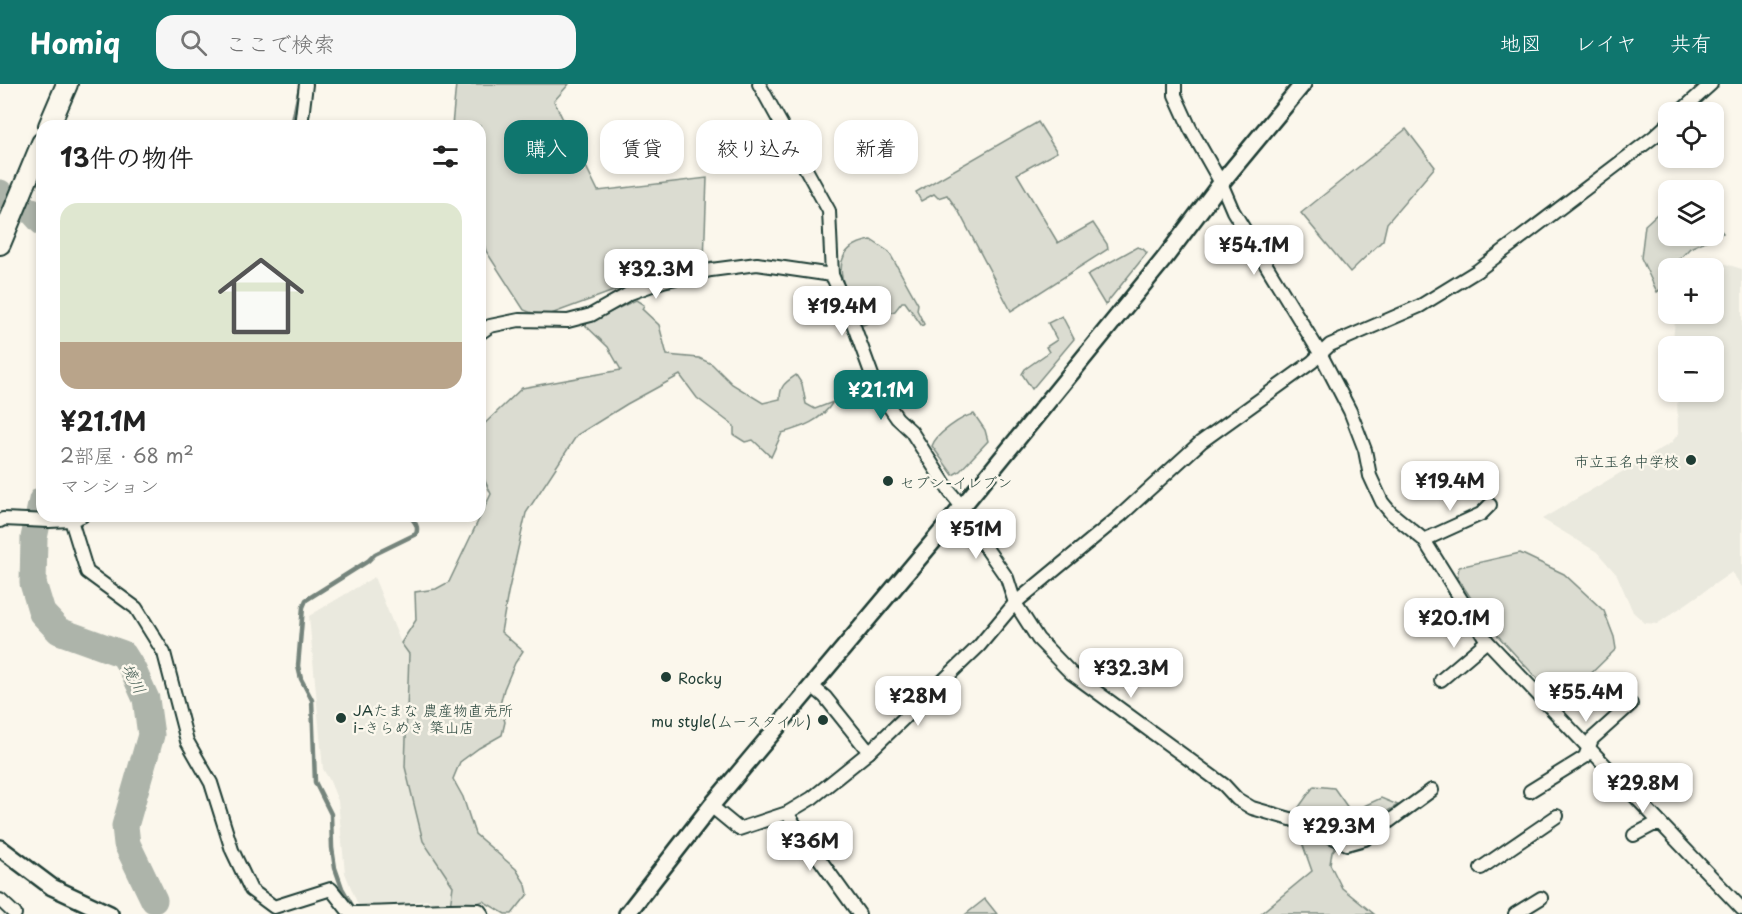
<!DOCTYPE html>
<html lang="ja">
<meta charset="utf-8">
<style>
body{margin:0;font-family:"Playpen Sans","Klee One",sans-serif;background:#f6f6f6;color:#222;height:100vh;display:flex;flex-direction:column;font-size:22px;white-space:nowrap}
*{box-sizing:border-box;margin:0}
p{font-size:20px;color:#767676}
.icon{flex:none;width:33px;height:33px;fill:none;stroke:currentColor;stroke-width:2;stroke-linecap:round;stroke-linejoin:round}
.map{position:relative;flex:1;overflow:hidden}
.sheet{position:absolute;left:36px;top:36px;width:450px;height:402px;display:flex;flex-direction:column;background:#fff;border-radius:18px;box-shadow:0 3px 9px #0003}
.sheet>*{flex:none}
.guide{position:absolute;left:504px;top:36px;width:570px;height:54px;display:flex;gap:12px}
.buttons{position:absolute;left:1658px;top:18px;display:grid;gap:12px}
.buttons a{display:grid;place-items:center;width:66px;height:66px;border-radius:12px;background:#fff;box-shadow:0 3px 9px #0003;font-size:30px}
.price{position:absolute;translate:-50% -51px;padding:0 14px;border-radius:12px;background:#fff;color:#222;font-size:20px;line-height:39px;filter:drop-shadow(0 2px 3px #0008)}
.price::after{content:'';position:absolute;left:50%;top:36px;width:18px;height:14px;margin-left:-9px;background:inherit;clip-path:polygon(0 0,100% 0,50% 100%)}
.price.active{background:#0f766e;color:#fff}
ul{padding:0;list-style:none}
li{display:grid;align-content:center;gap:12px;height:318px;padding:0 24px}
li+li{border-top:2px solid #e0e0e0}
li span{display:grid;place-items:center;height:186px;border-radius:18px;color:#555}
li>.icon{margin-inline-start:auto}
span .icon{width:108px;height:108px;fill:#fffc;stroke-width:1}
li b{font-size:26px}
h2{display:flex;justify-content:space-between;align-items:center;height:72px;padding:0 24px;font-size:26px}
.tag{padding:0 21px;border-radius:18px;background:#fff;box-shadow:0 3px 9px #0003;font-size:21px;line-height:54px}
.tag.active{background:#0f766e;color:#fff}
header{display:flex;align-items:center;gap:36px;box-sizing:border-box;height:84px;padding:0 30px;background:#0f766e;color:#fff}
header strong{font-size:28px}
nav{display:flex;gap:33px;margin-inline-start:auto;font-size:21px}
.search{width:420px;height:54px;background:#f6f6f6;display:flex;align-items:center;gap:15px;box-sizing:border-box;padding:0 21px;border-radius:18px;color:#767676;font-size:22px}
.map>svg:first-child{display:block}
.built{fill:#eae9de}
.green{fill:#dbdcd1;stroke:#7d8c82;stroke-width:1.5}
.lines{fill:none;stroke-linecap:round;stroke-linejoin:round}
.stream{stroke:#74847b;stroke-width:4.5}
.river{stroke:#adb4aa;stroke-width:27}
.minor-casing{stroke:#1f3d34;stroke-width:16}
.tertiary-casing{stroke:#1f3d34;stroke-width:20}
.trunk-casing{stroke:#1f3d34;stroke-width:24}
.minor{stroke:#fbf7ec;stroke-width:12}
.tertiary{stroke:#fbf7ec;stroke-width:15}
.trunk{stroke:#fbf7ec;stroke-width:20}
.poi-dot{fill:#1f3d34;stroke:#fbf7ec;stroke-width:2}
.labels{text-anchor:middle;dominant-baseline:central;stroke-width:5;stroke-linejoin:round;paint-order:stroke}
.poi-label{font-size:15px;fill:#1f3d34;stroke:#fbf7ec;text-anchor:start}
.water-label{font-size:16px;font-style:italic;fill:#425b52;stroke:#fbf7ec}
</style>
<header>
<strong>Homiq</strong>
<div class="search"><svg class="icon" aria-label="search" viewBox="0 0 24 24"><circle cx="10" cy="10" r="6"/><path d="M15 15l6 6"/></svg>ここで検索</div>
<nav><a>地図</a><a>レイヤ</a><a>共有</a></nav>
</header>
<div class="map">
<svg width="1742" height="830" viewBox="0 0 1742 830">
<rect width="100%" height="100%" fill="#fbf7ec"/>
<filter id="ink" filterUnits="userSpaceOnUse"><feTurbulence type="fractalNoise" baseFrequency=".0167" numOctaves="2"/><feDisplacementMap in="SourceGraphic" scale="12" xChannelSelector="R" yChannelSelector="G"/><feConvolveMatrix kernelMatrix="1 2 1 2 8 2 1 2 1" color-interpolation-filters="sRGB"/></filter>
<g filter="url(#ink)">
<g class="built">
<path d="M1719,178L1742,185V503L1732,488L1657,540L1645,539L1633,528L1617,491L1597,468L1542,435L1671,359L1678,350L1677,308H1713V262H1672L1676,230H1713V184H1697L1701,180Z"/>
<path d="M374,493L401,559L409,570L405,683L423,757L453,802L449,830L428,816L360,826L345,789L338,717L329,695L323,685L309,532Z"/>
</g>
<g class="green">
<path d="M456,0H569L554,17L598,107L707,94L704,178L676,184L543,233L524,226L486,167L480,147V42H452Z"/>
<path d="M1038,38L1057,68L1017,90L1058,159L1093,139L1107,160L1108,165L1011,227L959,128L947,111L938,114L934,110L921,117L916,108Z"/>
<path d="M1406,45L1435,83L1387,139L1383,156L1350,188L1301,129Z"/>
<path d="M1668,120V152H1713V137L1723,149L1690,164L1671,184H1668C1668,194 1665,203 1657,208L1641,174L1645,141Z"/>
<path d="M871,156L889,168L918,220L917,226L924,240L922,242L905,218H902L895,227L863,241L859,237C846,208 821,165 871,156Z"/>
<path d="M1137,163L1143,165L1147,169L1105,221L1087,191Z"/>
<path d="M636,216L644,221L642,225L659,241L667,271L699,274L712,280L732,300L763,319L780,315C780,301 786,298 796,291L802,300L806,320L815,325L833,318C821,337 803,343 782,349L771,373L753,356L745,358L734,351V342L697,314L680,291L627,320L577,351L526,429L508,509L501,548L523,567L515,579L504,605L500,621L505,638L502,651L479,664L460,678L453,695L463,713L475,750L516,785L526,801L528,810L512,830H505L483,817L449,830L453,802L423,757L405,683L409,570L401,559L416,536L415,508L436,505L449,498L491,410L480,386V344L522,304L621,286L608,263L584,240Z"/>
<path d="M1062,232L1074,255L1032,305L1022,290L1025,285L1049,268L1046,263L1057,256L1048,239Z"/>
<path d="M974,330L985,346L988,357L960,387L953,391L932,362C935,351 962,332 974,330Z"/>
<path d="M1520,469L1564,490L1604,527L1614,553L1616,565L1560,620L1490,543L1457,493L1459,483Z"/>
<path d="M1314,702L1334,704L1351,728L1381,714L1398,721L1345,752L1332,768L1330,780L1342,804L1374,830H1260L1312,787L1299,750V723Z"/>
<path d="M985,815L997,830H966Z"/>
</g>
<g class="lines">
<g class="stream">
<path d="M292,42L300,3"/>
<path d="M354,825L342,804L335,784L332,764L331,730L315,698L312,616L301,595L298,582L303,523L306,516L368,477L375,470L416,450C419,443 415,438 410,432"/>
</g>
<g class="river">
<path d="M0,109L7,116"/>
<path d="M32,127L42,138"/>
<path d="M42,416L34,454L33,499L42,529L59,547L123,570L133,586L146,615L151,651L125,742L127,760L154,816"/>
</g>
<defs>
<g id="minor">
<path d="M759,0L829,127L832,191L851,234L877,305L897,334L911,347L950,408L962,423L970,441L1007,494L1015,519L1038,555L1071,589L1224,701L1237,715L1252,724L1301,738L1347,760L1365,755L1432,706"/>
<path d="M1175,0V11L1190,44L1221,99L1233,127L1320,269L1350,327L1365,366L1370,392L1382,418L1391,429L1424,456L1487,557L1742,825"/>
<path d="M1680,28L1711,0"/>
<path d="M301,42L306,0"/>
<path d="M480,249L490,242L519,236L568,237L591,231L630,209L663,197L711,186L757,180L832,191"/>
<path d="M71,436L87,488L136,524L164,569L187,657L211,699L232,766L251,806L274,823L331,805L350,829C393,830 436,824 479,826L482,830"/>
<path d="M0,437L3,435L49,437L71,436L82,432"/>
<path d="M1424,456L1481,430L1490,421"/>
<path d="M1441,596L1487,557"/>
<path d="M812,602L825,613L869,668"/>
<path d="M1530,707L1585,673L1592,655L1631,620"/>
<path d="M711,722L739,745L787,729L812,714L869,668L979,562L1015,519L1120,432L1201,358L1312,278L1330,261L1420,222L1477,187L1655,52L1668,40"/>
<path d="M787,729L795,741L859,830"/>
<path d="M1634,751L1653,741H1661"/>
<path d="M1481,784L1557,732"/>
<path d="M0,816L15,830"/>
<path d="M1515,830L1541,814"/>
</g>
<g id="tertiary">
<path d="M0,764L52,803L110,830"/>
<path d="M627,830L711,722L962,423L1164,175L1221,99L1303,0"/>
</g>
<g id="trunk">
<path d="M49,42L67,0"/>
<path d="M0,160L42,59"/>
</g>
</defs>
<use href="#minor" class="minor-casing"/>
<use href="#tertiary" class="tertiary-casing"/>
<use href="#trunk" class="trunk-casing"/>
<use href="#minor" class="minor"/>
<use href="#tertiary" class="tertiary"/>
<use href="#trunk" class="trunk"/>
</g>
</g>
<g class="poi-dot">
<circle cx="1691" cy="376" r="6"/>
<circle cx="888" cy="397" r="6"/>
<circle cx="666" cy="593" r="6"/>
<circle cx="341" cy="634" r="6"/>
<circle cx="823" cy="636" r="6"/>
</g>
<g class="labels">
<g class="poi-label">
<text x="1679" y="376" text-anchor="end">市立玉名中学校</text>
<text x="900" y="397">セブン-イレブン</text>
<text x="678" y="593">Rocky</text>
<text x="353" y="625">JAたまな 農産物直売所<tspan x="353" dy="17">i-きらめき 築山店</tspan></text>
<text x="811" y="636" text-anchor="end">mu style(厶ースタイル)</text>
</g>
<g class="water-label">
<text transform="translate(135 594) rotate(63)">境川</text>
</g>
</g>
</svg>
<div class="buttons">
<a><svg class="icon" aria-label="locate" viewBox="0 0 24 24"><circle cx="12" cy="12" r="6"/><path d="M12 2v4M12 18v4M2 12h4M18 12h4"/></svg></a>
<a><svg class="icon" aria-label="layers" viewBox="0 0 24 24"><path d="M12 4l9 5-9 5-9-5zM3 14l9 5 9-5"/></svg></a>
<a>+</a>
<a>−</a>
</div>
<b class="price" style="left:1254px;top:192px">¥54.1M</b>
<b class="price" style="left:656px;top:216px">¥32.3M</b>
<b class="price" style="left:842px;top:253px">¥19.4M</b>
<b class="price active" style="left:881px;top:337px">¥21.1M</b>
<b class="price" style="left:1450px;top:428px">¥19.4M</b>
<b class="price" style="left:976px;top:476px">¥51M</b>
<b class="price" style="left:1454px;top:565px">¥20.1M</b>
<b class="price" style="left:1131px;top:615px">¥32.3M</b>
<b class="price" style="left:1586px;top:639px">¥55.4M</b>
<b class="price" style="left:918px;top:643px">¥28M</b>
<b class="price" style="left:1643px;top:730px">¥29.8M</b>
<b class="price" style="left:1339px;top:773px">¥29.3M</b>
<b class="price" style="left:810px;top:788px">¥36M</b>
<div class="guide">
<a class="tag active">購入</a>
<a class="tag">賃貸</a>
<a class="tag">絞り込み</a>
<a class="tag">新着</a>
</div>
<section class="sheet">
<h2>13件の物件<svg class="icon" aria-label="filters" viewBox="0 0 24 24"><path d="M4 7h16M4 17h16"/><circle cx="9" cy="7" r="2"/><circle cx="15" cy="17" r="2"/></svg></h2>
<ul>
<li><span style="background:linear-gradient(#dfe7d0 75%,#b9a48a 0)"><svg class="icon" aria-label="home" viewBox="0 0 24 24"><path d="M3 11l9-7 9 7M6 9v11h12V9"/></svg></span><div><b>¥21.1M</b><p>2部屋 · 68 m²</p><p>マンション</p></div></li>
</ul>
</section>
</div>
